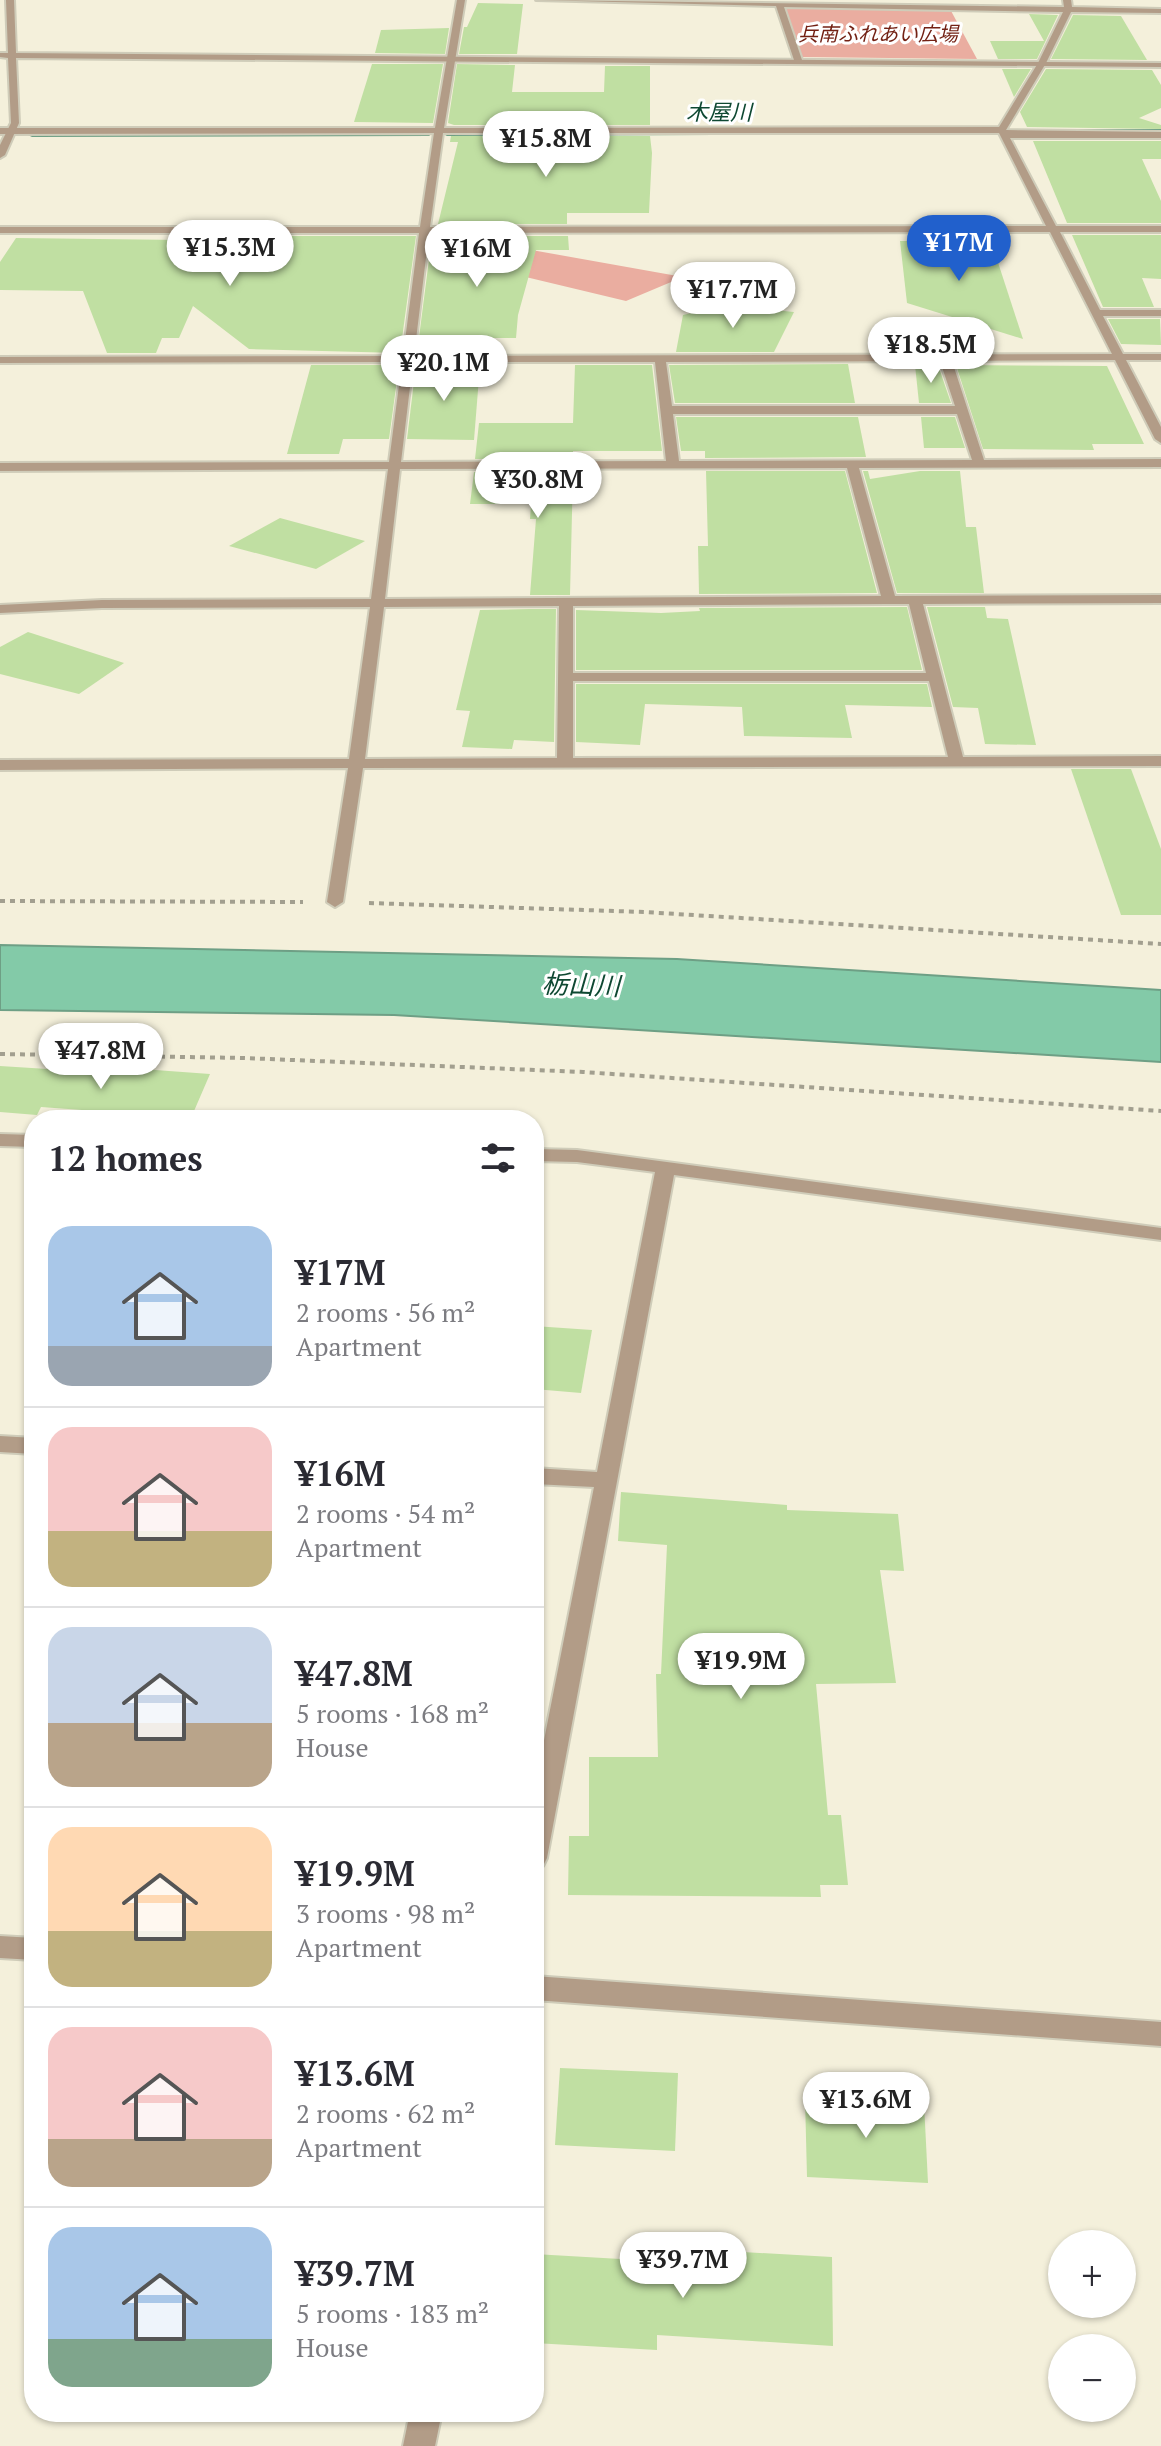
<!DOCTYPE html>
<meta charset="utf-8">
<style>
body{margin:0;font-family:"PT Serif","Noto Sans JP",serif;background:#f7f7f7;color:#2b2b33;height:100vh;display:flex;flex-direction:column;font-size:30px;white-space:nowrap}
*{box-sizing:border-box;margin:0}
p{font-size:26px;color:#7c7c81}
.icon{flex:none;width:44px;height:44px;fill:none;stroke:currentColor;stroke-width:2;stroke-linecap:round;stroke-linejoin:round}
.map{position:relative;flex:1;overflow:hidden}
.sheet{position:absolute;left:24px;top:1110px;width:520px;height:1312px;display:flex;flex-direction:column;background:#fff;border-radius:32px;box-shadow:0 2px 6px #0004}
.sheet>*{flex:none}
.buttons{position:absolute;left:1048px;top:2230px;display:grid;gap:16px}
.buttons a{display:grid;place-items:center;width:88px;height:88px;border-radius:50%;background:#fff;box-shadow:0 2px 6px #0004;font-size:40px}
.price{position:absolute;translate:-50% -68px;padding:0 18px;border-radius:28px;background:#fff;color:#222;font-size:26px;line-height:52px;filter:drop-shadow(0 2px 4px #0008)}
.price::after{content:'';position:absolute;left:50%;top:48px;width:24px;height:18px;margin-left:-12px;background:inherit;clip-path:polygon(0 0,100% 0,50% 100%)}
.price.current{background:#2160cc;color:#fff}
ul{padding:0;list-style:none}
li{display:flex;align-items:center;gap:24px;height:200px;padding:0 24px}
li+li{border-top:2px solid #e1e1e2}
li span{display:grid;place-items:center;flex:none;width:224px;height:160px;border-radius:24px;color:#555}
li>.icon{margin-inline-start:auto}
span .icon{width:96px;height:96px;fill:#fffc;stroke-width:1}
li b{font-size:34px}
h2{display:flex;justify-content:space-between;align-items:center;height:96px;padding:0 24px;font-size:34px}
.map>svg:first-child{display:block}
.green{fill:#eaada0}
.water{fill:#83caa8;stroke:#6e9f85;stroke-width:2}
.lines{fill:none;stroke-linecap:round;stroke-linejoin:round}
.stream{fill:#6e9f85;fill-rule:evenodd}
.building{fill:#c0dfa2}
.minor-casing{stroke:#cfccb9;stroke-width:4}
.tertiary-casing{stroke:#cfccb9;stroke-width:4}
.path{stroke:#a29f8f;stroke-width:4;stroke-dasharray:5 5;stroke-linecap:butt}
.minor{fill:#b29c87;fill-rule:evenodd}
.tertiary{fill:#b29c87;fill-rule:evenodd}
.labels{text-anchor:middle;dominant-baseline:central;stroke-width:6;stroke-linejoin:round;paint-order:stroke}
.far-park-label{font-size:20px;font-style:italic;fill:#732114;stroke:#fff}
.far-water-label{font-size:22px;font-style:italic;fill:#0e4832;stroke:#fff}
.water-label{font-size:26px;font-style:italic;fill:#0e4832;stroke:#fff}
</style>
<div class="map">
<svg width="1161" height="2446" viewBox="0 0 1161 2446">
<rect width="100%" height="100%" fill="#f4f0db"/>
<g class="green">
<path d="M784,6L950,9L977,59L801,57Z"/>
<path d="M526,249L683,277L626,301L484,267Z"/>
</g>
<path class="water" d="M0,945L677,959L1161,990V1062L394,1015L0,1010Z"/>
<g class="lines">
<g class="stream">
<path d="M1071,129H1161V133H1068Z"/>
<path d="M714,131L717,135L447,136L443,134L447,132Z"/>
<path d="M427,132L430,136L32,137L28,135L32,133Z"/>
</g>
</g>
<g class="building">
<path d="M478,3L523,4L517,54H459L464,27H467Z"/>
<path d="M1029,14L1058,15L1037,59H998L990,41H1044Z"/>
<path d="M1073,15L1121,16L1147,60L1051,59Z"/>
<path d="M449,28L445,54L375,53L381,30Z"/>
<path d="M372,64H443L433,123L354,122Z"/>
<path d="M457,64L515,65L512,92H604L605,66H650V125H454L448,123Z"/>
<path d="M1002,69H1031L1014,97Z"/>
<path d="M1046,69L1152,70L1161,85V108L1139,118L1161,125V129L1027,127L1020,112Z"/>
<path d="M451,136H650L652,153L649,213H567V224H438L458,142H450Z"/>
<path d="M1033,141H1161V159H1142L1161,201V223H1067Z"/>
<path d="M1072,235H1161V279L1142,278L1154,307H1103Z"/>
<path d="M264,236H416L400,353L249,349L193,306L179,338H162L156,353H107L83,291L0,290V262L16,238L181,240L262,239Z"/>
<path d="M432,236H568L569,250H536L518,315L516,338H483L481,353H417Z"/>
<path d="M900,241H991L1023,339L907,303Z"/>
<path d="M726,305L794,312L774,352H676L683,315Z"/>
<path d="M1108,319H1160L1161,345L1121,344Z"/>
<path d="M848,364L855,403H675L669,365Z"/>
<path d="M311,365H399L389,439H343L339,454H287Z"/>
<path d="M416,365H480L474,440L407,439Z"/>
<path d="M575,365H652L662,451H573V458L475,459L479,423H573Z"/>
<path d="M915,365H938L951,403H919Z"/>
<path d="M956,365L1107,366L1144,444H1092L1094,450L983,449Z"/>
<path d="M676,417H858L866,457L705,458V451H681Z"/>
<path d="M921,417H955L965,448H924Z"/>
<path d="M706,471H845L877,593L699,594L698,546H708Z"/>
<path d="M863,471H868L870,479L920,471H960L966,527H976L984,593H897Z"/>
<path d="M474,472H573L570,595H530L536,519H530L531,504H470Z"/>
<path d="M280,518L365,541L316,569L229,546Z"/>
<path d="M907,607L922,670H576V610L661,613L700,611L699,608Z"/>
<path d="M927,607H985L987,618L1008,619L1036,745L985,744L978,708L953,707Z"/>
<path d="M529,609H556L554,742L514,740L512,749L462,747L470,711L456,710L480,610Z"/>
<path d="M28,632L124,663L79,694L0,674V647Z"/>
<path d="M576,684H927L932,707L845,705L852,738L744,736L742,707L645,704L640,745L576,742Z"/>
<path d="M1071,769H1131L1161,849V915H1121Z"/>
<path d="M0,1066L111,1073L114,1067L210,1074L191,1118L41,1107L37,1115L0,1112Z"/>
<path d="M534,1326L592,1330L581,1393L534,1389Z"/>
<path d="M621,1492L787,1505V1510L898,1514L904,1571L880,1570L896,1683L816,1684L828,1815H841L848,1885H820L821,1897L568,1895L569,1836H589V1757H658L656,1674H661L667,1545L618,1541Z"/>
<path d="M560,2068L678,2073L675,2151L555,2145Z"/>
<path d="M805,2098L924,2103L928,2183L807,2177Z"/>
<path d="M708,2250L832,2257L833,2346L657,2335V2350L534,2343V2254L707,2264Z"/>
</g>
<g class="lines">
<defs>
<g id="minor">
<path d="M457,0H465L444,128L999,127L1038,63L1063,12L784,7L802,60L798,62L794,60L776,6L536,0L1064,7L1063,0H1071L1072,7L1161,9V13L1071,12L1046,63L1006,130L1161,132V138H1010L1056,226H1161V232H1060L1100,310H1161V316H1103L1123,354H1161V360H1126L1161,427V443L1155,439L1115,360L952,361L984,460L1161,459V467L859,468L895,596L1161,595V603L923,604L963,757L1161,756V766L363,768L343,902L335,907L327,902L348,768L0,770V760L349,759L370,607L102,608L0,613V605L102,600L371,599L388,469L0,471V463L389,462L402,362L0,363V357L403,356L419,233H0V227H420L434,133L0,134V128H435ZM443,133H999L1046,226L430,227ZM1050,232L1112,354L414,356L429,233ZM940,361L955,406H672L666,362ZM413,362H655L666,461L401,462ZM673,414H957L972,460L679,461ZM847,468L881,596L385,599L400,469ZM886,604H909L926,673H573V606ZM559,606L557,758L365,759L384,607ZM573,681H929L948,757L573,758Z"/>
<path d="M0,1134L34,1135V1147L0,1146Z"/>
<path d="M534,1149L577,1150L1161,1228V1240L674,1175L547,1858L543,1866L534,1869V1791L594,1487L534,1484V1468L597,1472L655,1172L577,1162L534,1161Z"/>
<path d="M0,1436L34,1438V1454L0,1452Z"/>
<path d="M0,1936L34,1938V1960L0,1958Z"/>
<path d="M534,1976L1161,2022V2046L534,2000Z"/>
<path d="M410,2412H442L435,2446H403Z"/>
</g>
<path id="tertiary" d="M6,0H14L16,53L1161,63V67L16,58L19,123L5,155L0,158V145L11,123L8,58L0,57V53H8Z"/>
</defs>
<use href="#minor" class="minor-casing"/>
<use href="#tertiary" class="tertiary-casing"/>
<g class="path">
<path d="M0,901L303,902"/>
<path d="M369,903L644,912L1161,944"/>
<path d="M0,1054L244,1058L583,1072L1161,1111"/>
</g>
<use href="#minor" class="minor"/>
<use href="#tertiary" class="tertiary"/>
</g>
<g class="labels">
<g class="far-park-label">
<text x="878" y="33">兵南ふれあい広場</text>
</g>
<g class="far-water-label">
<text x="719" y="111">木屋川</text>
</g>
<g class="water-label">
<text transform="translate(581 984) rotate(2)">栃山川</text>
</g>
</g>
</svg>
<div class="buttons">
<a>+</a>
<a>−</a>
</div>
<b class="price" style="left:546px;top:179px">¥15.8M</b>
<b class="price current" style="left:959px;top:283px">¥17M</b>
<b class="price" style="left:230px;top:288px">¥15.3M</b>
<b class="price" style="left:477px;top:289px">¥16M</b>
<b class="price" style="left:733px;top:330px">¥17.7M</b>
<b class="price" style="left:931px;top:385px">¥18.5M</b>
<b class="price" style="left:444px;top:403px">¥20.1M</b>
<b class="price" style="left:538px;top:520px">¥30.8M</b>
<b class="price" style="left:101px;top:1091px">¥47.8M</b>
<b class="price" style="left:741px;top:1701px">¥19.9M</b>
<b class="price" style="left:866px;top:2140px">¥13.6M</b>
<b class="price" style="left:683px;top:2300px">¥39.7M</b>
<section class="sheet">
<h2>12 homes<svg class="icon" aria-label="filters" viewBox="0 0 24 24"><path d="M4 7h16M4 17h16"/><circle cx="9" cy="7" r="2"/><circle cx="15" cy="17" r="2"/></svg></h2>
<ul>
<li><span style="background:linear-gradient(#a9c7e8 75%,#9aa5b1 0)"><svg class="icon" aria-label="home" viewBox="0 0 24 24"><path d="M3 11l9-7 9 7M6 9v11h12V9"/></svg></span><div><b>¥17M</b><p>2 rooms · 56 m²</p><p>Apartment</p></div></li>
<li><span style="background:linear-gradient(#f6c9c9 65%,#c2b280 0)"><svg class="icon" aria-label="home" viewBox="0 0 24 24"><path d="M3 11l9-7 9 7M6 9v11h12V9"/></svg></span><div><b>¥16M</b><p>2 rooms · 54 m²</p><p>Apartment</p></div></li>
<li><span style="background:linear-gradient(#c9d6e8 60%,#b9a48a 0)"><svg class="icon" aria-label="home" viewBox="0 0 24 24"><path d="M3 11l9-7 9 7M6 9v11h12V9"/></svg></span><div><b>¥47.8M</b><p>5 rooms · 168 m²</p><p>House</p></div></li>
<li><span style="background:linear-gradient(#ffd9b3 65%,#c2b280 0)"><svg class="icon" aria-label="home" viewBox="0 0 24 24"><path d="M3 11l9-7 9 7M6 9v11h12V9"/></svg></span><div><b>¥19.9M</b><p>3 rooms · 98 m²</p><p>Apartment</p></div></li>
<li><span style="background:linear-gradient(#f6c9c9 70%,#b9a48a 0)"><svg class="icon" aria-label="home" viewBox="0 0 24 24"><path d="M3 11l9-7 9 7M6 9v11h12V9"/></svg></span><div><b>¥13.6M</b><p>2 rooms · 62 m²</p><p>Apartment</p></div></li>
<li><span style="background:linear-gradient(#a9c7e8 70%,#7fa58c 0)"><svg class="icon" aria-label="home" viewBox="0 0 24 24"><path d="M3 11l9-7 9 7M6 9v11h12V9"/></svg></span><div><b>¥39.7M</b><p>5 rooms · 183 m²</p><p>House</p></div></li>
</ul>
</section>
</div>
